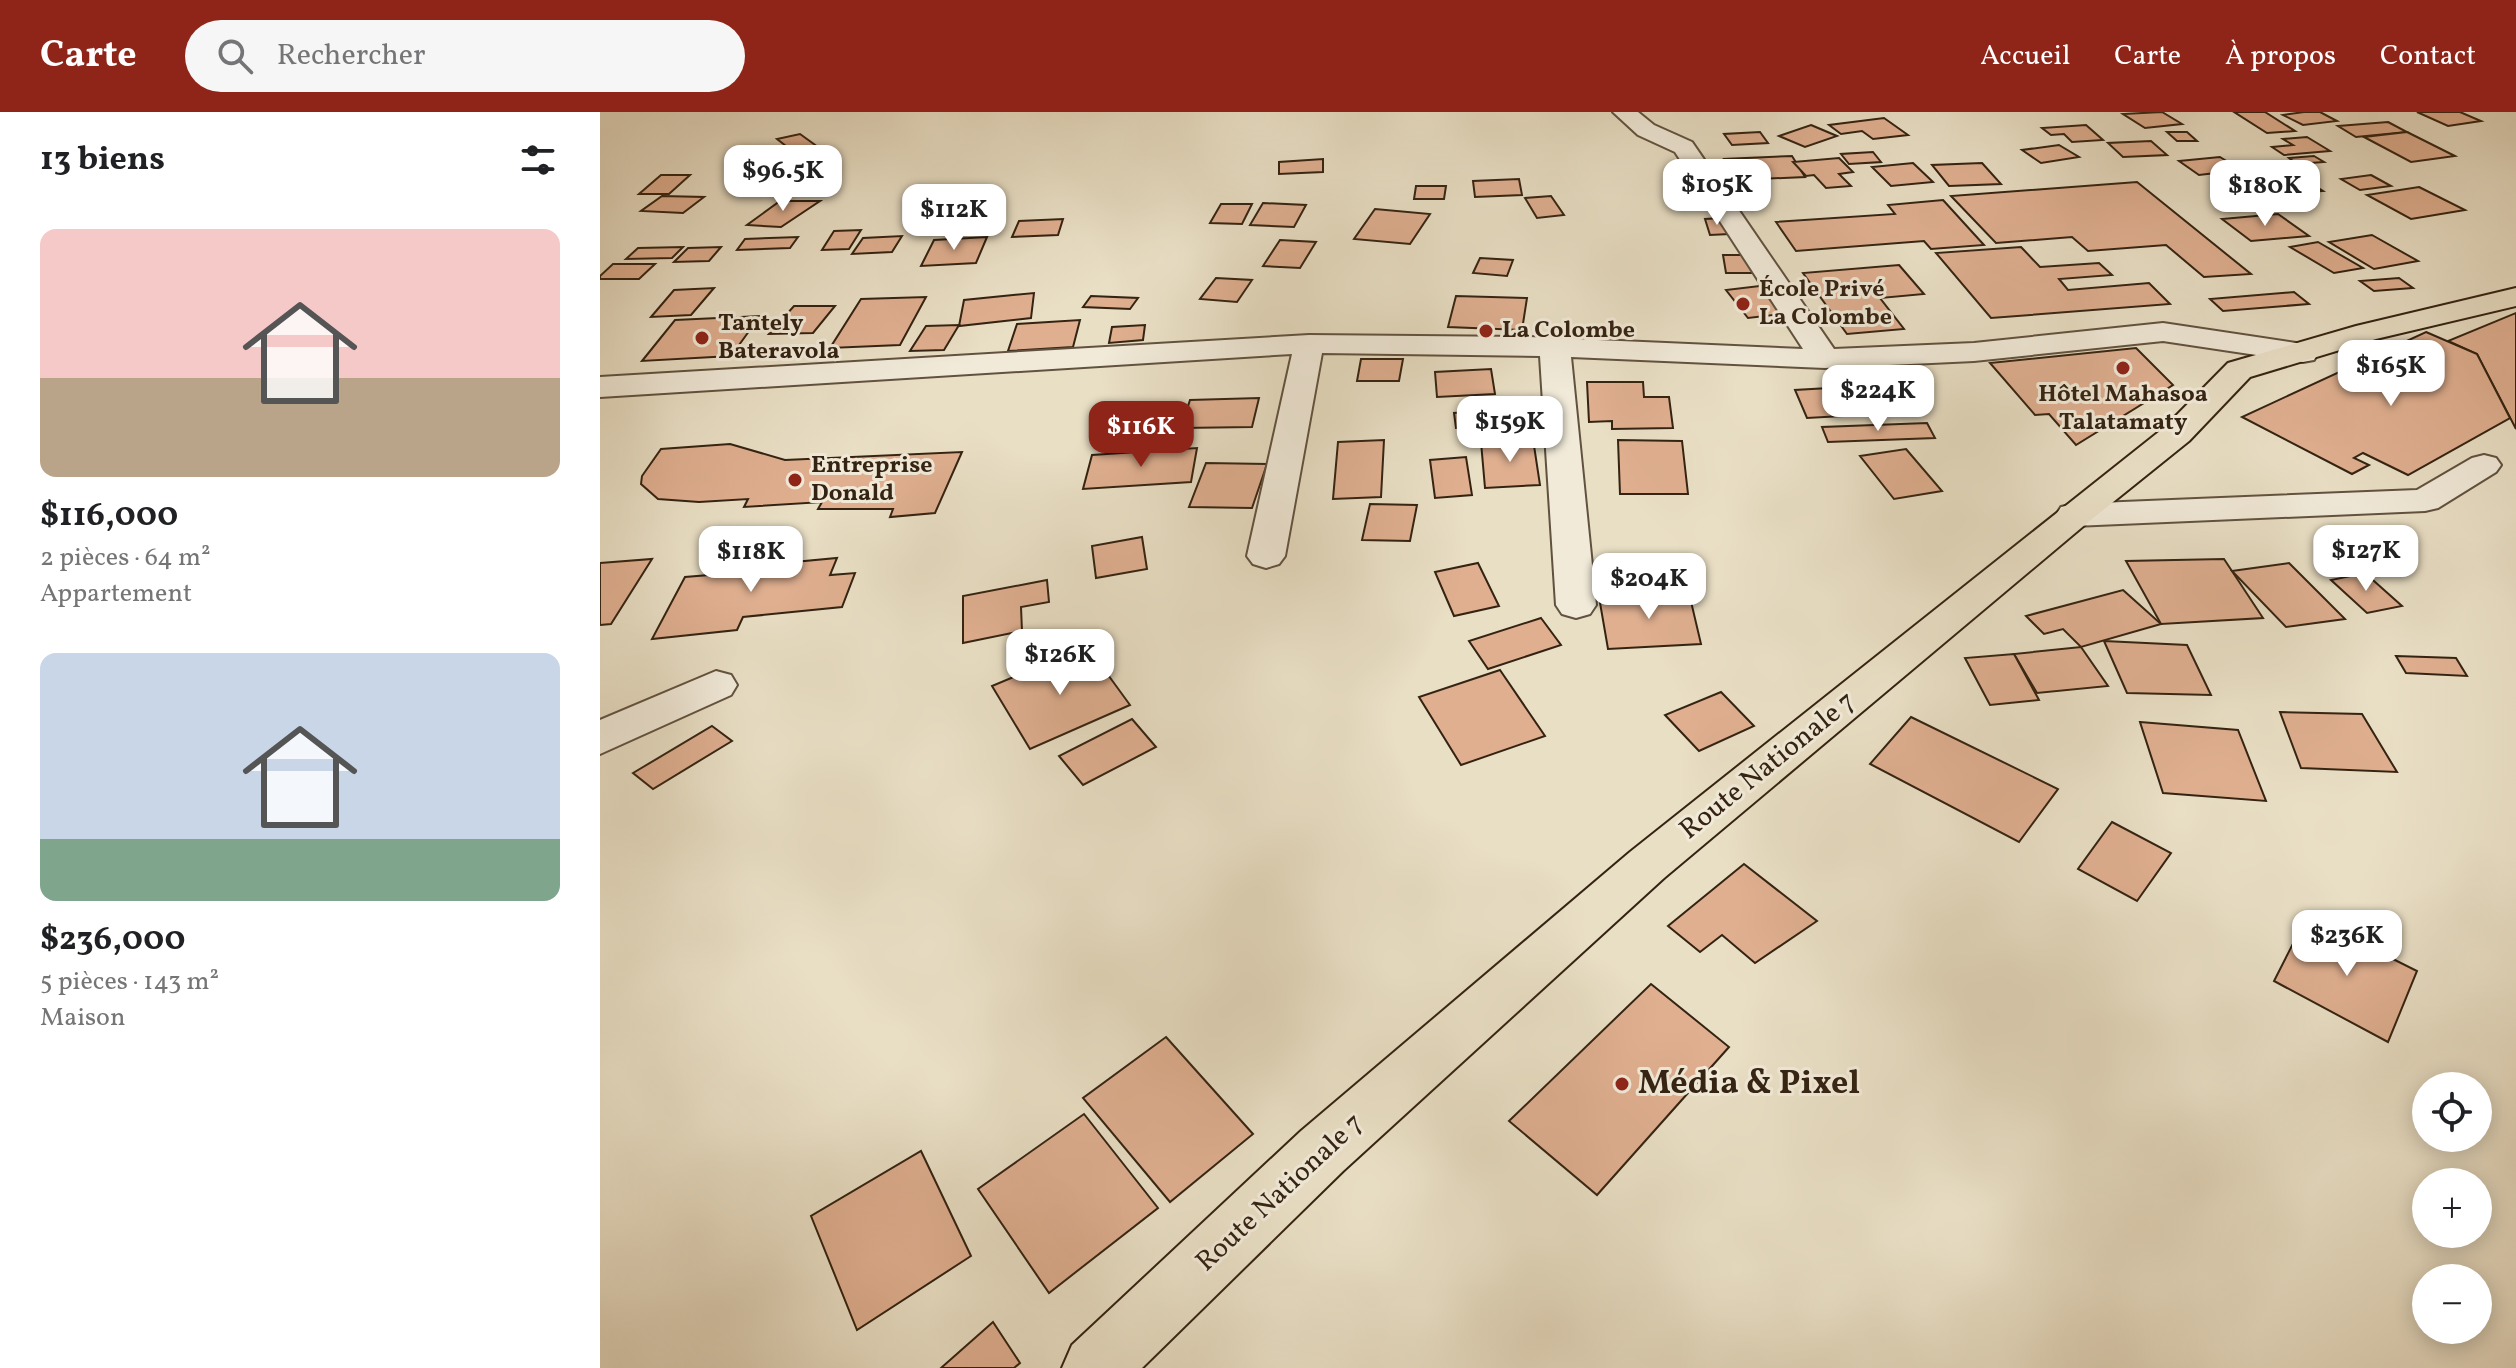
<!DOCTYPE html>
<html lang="fr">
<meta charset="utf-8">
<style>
body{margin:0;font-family:Vollkorn,serif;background:#f6f6f6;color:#202124;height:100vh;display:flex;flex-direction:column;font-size:30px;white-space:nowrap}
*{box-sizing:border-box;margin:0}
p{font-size:26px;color:#757577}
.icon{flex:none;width:44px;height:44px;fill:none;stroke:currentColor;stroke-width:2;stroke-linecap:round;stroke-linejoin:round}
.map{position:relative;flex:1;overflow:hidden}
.details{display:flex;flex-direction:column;background:#fff;width:600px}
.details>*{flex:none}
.buttons{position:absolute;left:1812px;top:960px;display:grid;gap:16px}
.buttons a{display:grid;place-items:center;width:80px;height:80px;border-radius:50%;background:#fff;box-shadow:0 4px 20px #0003;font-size:40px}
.price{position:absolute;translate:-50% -68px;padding:0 18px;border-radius:16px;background:#fff;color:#222;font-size:26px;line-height:52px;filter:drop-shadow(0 2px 4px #0008)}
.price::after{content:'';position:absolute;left:50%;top:48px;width:24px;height:18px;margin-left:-12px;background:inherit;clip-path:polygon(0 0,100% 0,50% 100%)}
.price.current{background:#8f2418;color:#fff}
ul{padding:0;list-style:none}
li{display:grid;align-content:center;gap:16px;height:424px;padding:0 40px}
li span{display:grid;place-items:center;height:248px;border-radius:16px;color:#555}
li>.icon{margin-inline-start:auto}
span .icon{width:144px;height:144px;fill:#fffc;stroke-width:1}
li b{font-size:34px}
h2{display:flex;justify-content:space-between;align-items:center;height:96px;padding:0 40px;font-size:34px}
header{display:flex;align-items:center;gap:48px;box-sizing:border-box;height:112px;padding:0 40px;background:#8f2418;color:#fff}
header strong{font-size:38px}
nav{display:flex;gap:44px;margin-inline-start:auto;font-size:28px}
.search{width:560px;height:72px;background:#f6f6f6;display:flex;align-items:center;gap:20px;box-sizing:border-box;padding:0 28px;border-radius:44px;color:#757577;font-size:30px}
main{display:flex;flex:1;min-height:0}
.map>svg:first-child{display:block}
.building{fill:#dfaf90;stroke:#342312;stroke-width:2}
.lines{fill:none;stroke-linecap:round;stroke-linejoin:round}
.minor-casing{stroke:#61523f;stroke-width:4}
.major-casing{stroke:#342312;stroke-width:4}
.minor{fill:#f1ead9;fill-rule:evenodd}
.major{fill:#e9dfc5;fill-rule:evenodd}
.poi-dot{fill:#8f2418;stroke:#f1ead9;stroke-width:3}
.labels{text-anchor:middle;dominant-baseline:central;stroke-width:6;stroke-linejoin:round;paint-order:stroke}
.far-poi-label{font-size:24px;font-weight:bold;fill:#342312;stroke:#f1ead9;text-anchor:start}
.street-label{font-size:28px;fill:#342312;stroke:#f1ead9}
.near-poi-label{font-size:34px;font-weight:bold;fill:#342312;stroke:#f1ead9;text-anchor:start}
</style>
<header>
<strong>Carte</strong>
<div class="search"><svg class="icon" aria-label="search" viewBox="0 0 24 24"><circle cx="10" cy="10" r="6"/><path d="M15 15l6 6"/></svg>Rechercher</div>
<nav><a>Accueil</a><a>Carte</a><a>À propos</a><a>Contact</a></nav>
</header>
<main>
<section class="details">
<h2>13 biens<svg class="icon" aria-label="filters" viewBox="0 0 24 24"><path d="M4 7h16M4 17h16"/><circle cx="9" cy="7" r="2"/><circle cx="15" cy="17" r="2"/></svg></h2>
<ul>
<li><span style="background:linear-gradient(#f6c9c9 60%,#b9a48a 0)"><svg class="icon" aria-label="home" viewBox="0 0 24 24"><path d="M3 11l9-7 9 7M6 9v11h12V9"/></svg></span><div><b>$116,000</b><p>2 pièces · 64 m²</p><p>Appartement</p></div></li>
<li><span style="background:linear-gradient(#c9d6e8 75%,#7fa58c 0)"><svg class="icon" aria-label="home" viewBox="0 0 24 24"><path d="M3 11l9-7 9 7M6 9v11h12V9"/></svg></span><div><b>$236,000</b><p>5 pièces · 143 m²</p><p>Maison</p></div></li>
</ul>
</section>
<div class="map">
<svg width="1916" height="1256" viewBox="0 0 1916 1256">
<rect width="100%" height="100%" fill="#e9dfc5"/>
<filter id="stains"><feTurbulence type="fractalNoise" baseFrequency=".0025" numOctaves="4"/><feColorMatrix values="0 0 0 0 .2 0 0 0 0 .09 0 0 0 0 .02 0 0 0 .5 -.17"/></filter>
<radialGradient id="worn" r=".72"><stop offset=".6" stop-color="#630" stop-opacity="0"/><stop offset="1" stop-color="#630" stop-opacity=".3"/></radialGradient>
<g class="building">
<path d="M1562,0L1582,12L1545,16L1523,2Z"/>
<path d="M1634,0H1665L1695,19L1667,21Z"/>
<path d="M1704,0H1720L1737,9L1703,13L1683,3Z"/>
<path d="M1817,0H1860L1881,9L1848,14Z"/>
<path d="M1284,6L1308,23L1273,27L1262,19L1241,22L1229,13Z"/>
<path d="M1788,10L1807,20L1756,25L1738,14Z"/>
<path d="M1211,13L1237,24L1205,35L1179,24Z"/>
<path d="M1486,13L1503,28L1472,30L1464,22L1451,23L1442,16Z"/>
<path d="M1160,20L1168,31L1132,33L1124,22Z"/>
<path d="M1567,20H1587L1597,29H1577Z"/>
<path d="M1807,20L1855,44L1811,50L1764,25Z"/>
<path d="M200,22L218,35L195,41L177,27Z"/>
<path d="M1707,25L1730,39L1684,43L1672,35L1693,33L1683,27Z"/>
<path d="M1551,29L1567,43L1523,45L1508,31Z"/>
<path d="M1459,33L1479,45L1441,51L1422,38Z"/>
<path d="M1273,40L1281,50L1249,52L1241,42Z"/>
<path d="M1192,44L1205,65L1135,68L1124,47Z"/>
<path d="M1714,44L1724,50L1697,52L1689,46Z"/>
<path d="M1620,45L1641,58L1599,63L1579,49Z"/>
<path d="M1239,46L1253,60L1239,62L1251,74L1226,76L1214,63L1206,64L1193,50Z"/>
<path d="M723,47V60L679,62V50Z"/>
<path d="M1313,51L1333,70L1291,74L1272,55Z"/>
<path d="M1382,51L1401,72L1349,74L1332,53Z"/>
<path d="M61,63H90L69,82H39Z"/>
<path d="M1771,63L1791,74L1760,78L1741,67Z"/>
<path d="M919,67L922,83L875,85L873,69Z"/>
<path d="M1537,70L1651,162L1604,165L1566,133L1488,139L1472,125L1396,131L1351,84Z"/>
<path d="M1712,72L1723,79L1684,82L1673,74Z"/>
<path d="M816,74H846L844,87H814Z"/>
<path d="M1819,75L1865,98L1811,107L1767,83Z"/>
<path d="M1650,80L1673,96L1635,99L1613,83Z"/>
<path d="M62,84L104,85L83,101L41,99Z"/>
<path d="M951,84L964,103L937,106L925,86Z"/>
<path d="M1343,88L1384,133L1331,137L1324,129L1196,139L1176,110L1295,102L1288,93Z"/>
<path d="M180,89H220L181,115L147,113Z"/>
<path d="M663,91L706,93L694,115L650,113Z"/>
<path d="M621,92H652L642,112L610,111Z"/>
<path d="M775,97L830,102L810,132L754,127Z"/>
<path d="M1678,102L1709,124L1651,129L1622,107Z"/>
<path d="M1122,106L1129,122L1110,123L1105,107Z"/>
<path d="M463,107L458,123L412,125L419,109Z"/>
<path d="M261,118L249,137L222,138L234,119Z"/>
<path d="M1772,123L1818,149L1774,157L1729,130Z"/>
<path d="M302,124L292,140L252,142L263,126Z"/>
<path d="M198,125L190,136L137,138L145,127Z"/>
<path d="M387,125L376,151L321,154L334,128Z"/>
<path d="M680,128L716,130L700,156L663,154Z"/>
<path d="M1718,130L1763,156L1734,161L1690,135Z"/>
<path d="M83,135L72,146L26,147L38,136Z"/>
<path d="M121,135L109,149L74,150L88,136Z"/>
<path d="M1421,135L1440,155L1499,151L1512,163L1459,167L1468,178L1549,171L1570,192L1391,206L1336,141Z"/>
<path d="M1123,143H1163L1167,161H1126Z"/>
<path d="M880,146L913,148L907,164L873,161Z"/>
<path d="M13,152H55L39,167H0V164Z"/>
<path d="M1299,153L1324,182L1280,186L1304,217L1247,222L1203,161Z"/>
<path d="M616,166L652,168L637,190L600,187Z"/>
<path d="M1799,166L1813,176L1774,179L1760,169Z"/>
<path d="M1168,173L1191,201L1148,206L1126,178Z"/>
<path d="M114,176L91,203L51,205L74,178Z"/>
<path d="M1694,180L1709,192L1623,199L1610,187Z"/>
<path d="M434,181L431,206L359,214L364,188Z"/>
<path d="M491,184L538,186L530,197L483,195Z"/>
<path d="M856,184L927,186L922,218L848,215Z"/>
<path d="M326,185L300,233L230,236L261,187Z"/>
<path d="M194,194H235L213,221L169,222Z"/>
<path d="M1916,201V317L1877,242L1848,229Z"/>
<path d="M160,204L131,244L42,249L75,208Z"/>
<path d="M480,208L473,235L408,239L417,212Z"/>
<path d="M359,213L344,238L310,239L326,214Z"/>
<path d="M545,213L543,228L509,231L512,215Z"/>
<path d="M1826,220L1877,242L1910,306L1808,363L1763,341L1754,346L1769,353L1752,362L1642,305Z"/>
<path d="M1536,236L1573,273L1476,333L1449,302L1435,303L1390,251Z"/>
<path d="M761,247H803L799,269H757Z"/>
<path d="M891,257L895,282L837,285L835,260Z"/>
<path d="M987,270H1043L1044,285H1069L1073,316L1012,317V309L989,310Z"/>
<path d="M1264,274L1278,302L1207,306L1195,278Z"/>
<path d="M659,286L652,315L581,316L590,288Z"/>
<path d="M928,296L931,311L856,316L854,301Z"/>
<path d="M1327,311L1335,326L1228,330L1222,315Z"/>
<path d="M933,327L940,373L885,376L881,330Z"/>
<path d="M784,328L781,385L733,387L738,330Z"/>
<path d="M1018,328L1082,329L1088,382H1020Z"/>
<path d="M130,332L185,348L362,340L335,401L290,405L293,397H218L222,390L144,395L148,387L99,390L58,387L41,372L42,364L61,337Z"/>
<path d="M597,336L591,370L483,377L492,343Z"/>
<path d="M1306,337L1342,379L1294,387L1260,344Z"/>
<path d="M866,345L872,383L835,386L830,348Z"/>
<path d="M606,351L667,352L652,396L589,395Z"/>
<path d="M770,392L817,393L810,429L762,428Z"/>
<path d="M542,425L547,457L496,466L492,434Z"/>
<path d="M167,443L162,453L237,446L230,463L255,461L242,495L143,505L137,518L52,527L85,465L109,463L117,448Z"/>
<path d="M52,447L11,512L0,513V451Z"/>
<path d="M1624,447L1663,506L1561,512L1526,449Z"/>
<path d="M878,451L899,494L854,504L835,460Z"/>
<path d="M1689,451L1745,507L1686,515L1632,459Z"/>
<path d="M1765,461L1802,494L1767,501L1731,468Z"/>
<path d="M447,468L449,490L421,495L422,519L363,531V484Z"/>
<path d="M1523,478L1561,512L1481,535L1463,517L1444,522L1426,504Z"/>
<path d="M1089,481L1101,532L1008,537L999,485Z"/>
<path d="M941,506L961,533L888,557L869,529Z"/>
<path d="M1504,529L1587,533L1611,583L1527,581Z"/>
<path d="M487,534L530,593L430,637L392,574Z"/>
<path d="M1481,535L1508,574L1437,581L1414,542Z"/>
<path d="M1414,542L1439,588L1390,593L1365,546Z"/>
<path d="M1796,544L1856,546L1867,564L1806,561Z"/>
<path d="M900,558L945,624L861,653L819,585Z"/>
<path d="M1121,580L1154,614L1099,639L1065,603Z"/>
<path d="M1680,600L1762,602L1797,660L1701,656Z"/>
<path d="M1311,605L1458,677L1419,730L1270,652Z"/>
<path d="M532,607L556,635L483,673L459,644Z"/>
<path d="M1540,610L1638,618L1666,689L1563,681Z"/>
<path d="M112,614L132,629L53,677L33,661Z"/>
<path d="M1512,710L1571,741L1537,789L1478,757Z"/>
<path d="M1144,752L1217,809L1155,851L1122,823L1100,840L1068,814Z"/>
<path d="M1707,804L1817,859L1788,930L1674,869Z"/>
<path d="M1051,872L1129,935L997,1083L909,1009Z"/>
<path d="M566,925L653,1022L570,1090L483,986Z"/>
<path d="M484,1002L558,1096L449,1181L378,1077Z"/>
<path d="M321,1039L371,1144L257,1218L211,1104Z"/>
<path d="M393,1210L420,1251L414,1256H341Z"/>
</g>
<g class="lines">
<defs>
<g id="minor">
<path d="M1013,0H1038L1054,13L1092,30L1234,237L1374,231L1563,211L1703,232L1714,234L1718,241L1714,248L1703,250L1563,229L1374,249L1225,256L971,245L996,493L990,502L976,506L962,502L956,493L940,244L722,241L685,444L679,452L666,456L653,452L647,444L692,242L0,285V265L709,223L929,225L1203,237L1075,40L1038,23Z"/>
<path d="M1884,343L1896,346L1901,353L1896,360L1838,396L1825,399L1474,414L1461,411L1456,403L1461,395L1474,392L1817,378L1872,346Z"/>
<path d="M116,559L131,563L137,573L131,583L0,642V608Z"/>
</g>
<path id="major" d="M1916,176V194L1776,227L1650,265L1589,329L1487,411L1064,766L743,1059L542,1256H462L472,1233L701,1019L1030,740L1565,315L1628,251L1756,214Z"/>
</defs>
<use href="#minor" class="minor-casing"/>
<use href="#major" class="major-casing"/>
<use href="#minor" class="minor"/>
<use href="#major" class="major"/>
</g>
<g class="poi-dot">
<circle cx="1143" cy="192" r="8"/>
<circle cx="886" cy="219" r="8"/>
<circle cx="102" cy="226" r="8"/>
<circle cx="1523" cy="256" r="8"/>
<circle cx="195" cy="368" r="8"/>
<circle cx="1022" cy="972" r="8"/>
</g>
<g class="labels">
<g class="far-poi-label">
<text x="1159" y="178">École Privé<tspan x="1159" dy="28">La Colombe</tspan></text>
<text x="118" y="212">Tantely<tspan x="118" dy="28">Bateravola</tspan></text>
<text x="902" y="219">La Colombe</text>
<text x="1523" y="283" text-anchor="middle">Hôtel Mahasoa<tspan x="1523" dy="28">Talatamaty</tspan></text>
<text x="211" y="354">Entreprise<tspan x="211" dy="28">Donald</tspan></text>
</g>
<g class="street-label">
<text transform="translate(1168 654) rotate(-39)">Route Nationale 7</text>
<text transform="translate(680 1081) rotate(-43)">Route Nationale 7</text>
</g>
<g class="near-poi-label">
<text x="1038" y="972">Média &amp; Pixel</text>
</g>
</g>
<rect width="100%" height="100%" filter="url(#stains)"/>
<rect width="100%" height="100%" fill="url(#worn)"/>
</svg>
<div class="buttons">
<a><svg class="icon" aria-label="locate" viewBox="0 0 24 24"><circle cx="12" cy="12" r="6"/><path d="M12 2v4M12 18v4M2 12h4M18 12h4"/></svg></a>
<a>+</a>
<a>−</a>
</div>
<b class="price" style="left:183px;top:101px">$96.5K</b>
<b class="price" style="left:1117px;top:115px">$105K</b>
<b class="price" style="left:1665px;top:116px">$180K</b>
<b class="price" style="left:354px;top:140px">$112K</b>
<b class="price" style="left:1791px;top:296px">$165K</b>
<b class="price" style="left:1278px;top:321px">$224K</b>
<b class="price" style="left:910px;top:352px">$159K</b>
<b class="price current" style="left:541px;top:357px">$116K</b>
<b class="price" style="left:1766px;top:481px">$127K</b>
<b class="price" style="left:151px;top:482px">$118K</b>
<b class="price" style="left:1049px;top:509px">$204K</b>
<b class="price" style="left:460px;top:585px">$126K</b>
<b class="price" style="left:1747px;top:866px">$236K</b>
</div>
</main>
